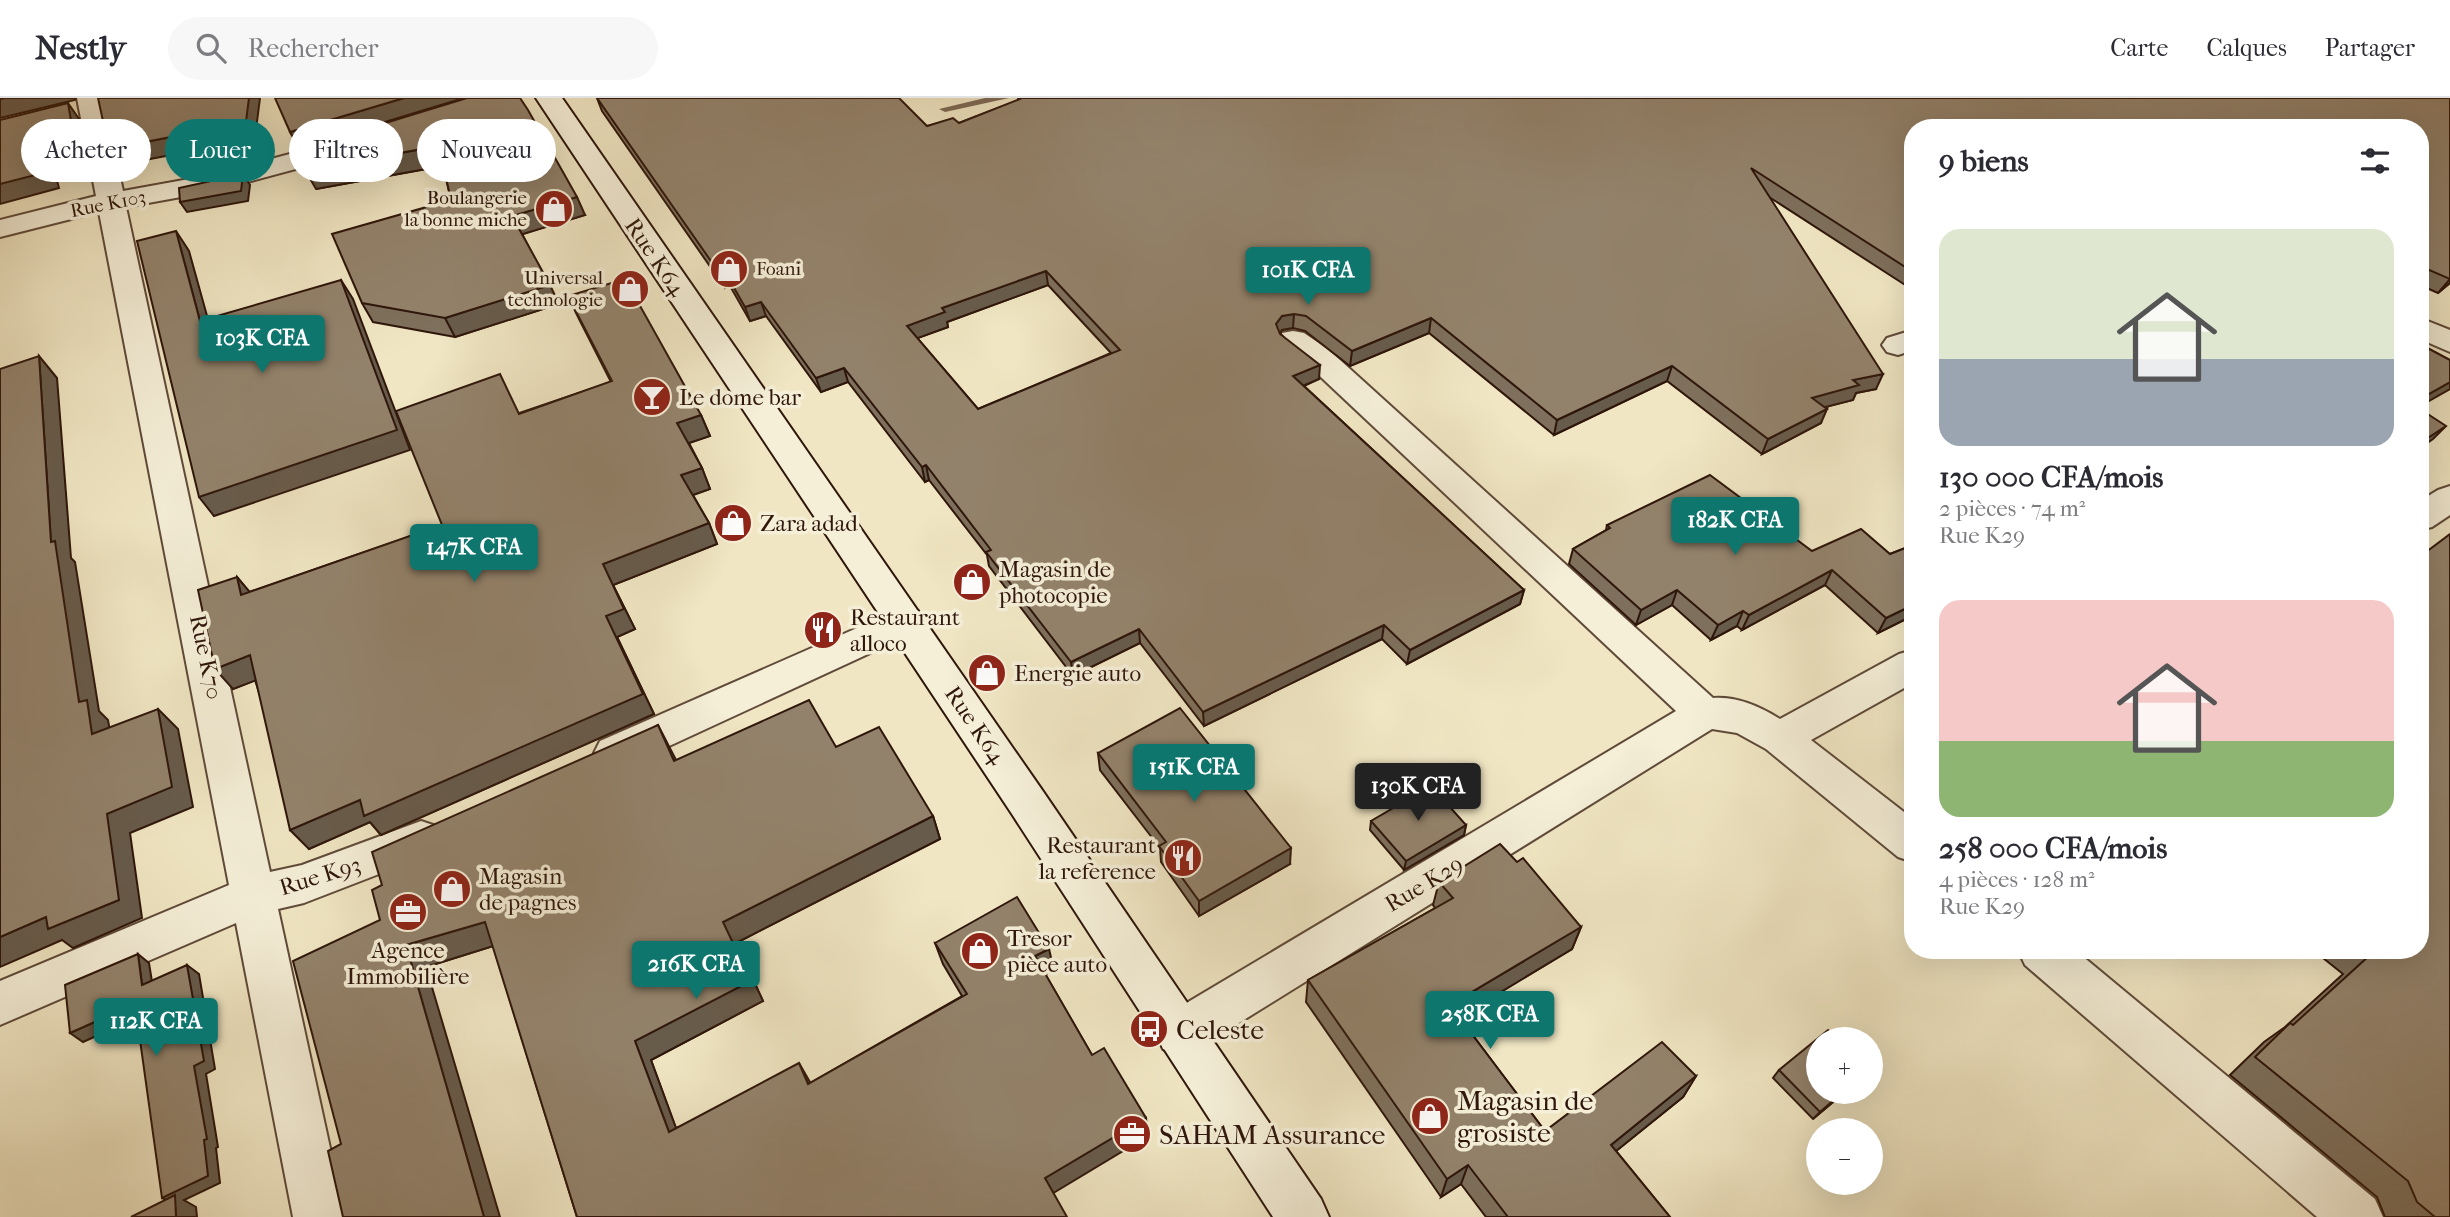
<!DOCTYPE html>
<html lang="fr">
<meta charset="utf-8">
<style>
body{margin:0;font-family:"IM FELL French Canon",serif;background:#f7f7f7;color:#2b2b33;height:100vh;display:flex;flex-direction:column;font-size:26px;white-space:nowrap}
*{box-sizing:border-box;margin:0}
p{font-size:23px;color:#7c7c81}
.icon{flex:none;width:38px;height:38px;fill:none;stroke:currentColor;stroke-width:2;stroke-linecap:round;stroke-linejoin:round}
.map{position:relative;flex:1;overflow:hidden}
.drawer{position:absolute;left:1904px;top:21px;width:525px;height:840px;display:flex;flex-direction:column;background:#fff;border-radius:28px;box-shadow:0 7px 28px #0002}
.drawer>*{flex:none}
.banner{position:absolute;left:21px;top:21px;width:665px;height:63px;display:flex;gap:14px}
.tools{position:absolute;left:1806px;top:929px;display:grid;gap:14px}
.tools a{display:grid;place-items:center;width:77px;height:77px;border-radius:50%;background:#fff;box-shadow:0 7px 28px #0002;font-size:35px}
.price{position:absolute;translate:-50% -60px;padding:0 16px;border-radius:7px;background:#0f766e;color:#fff;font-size:23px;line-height:46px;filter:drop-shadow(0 2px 4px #0008)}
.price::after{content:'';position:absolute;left:50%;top:42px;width:21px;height:16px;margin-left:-10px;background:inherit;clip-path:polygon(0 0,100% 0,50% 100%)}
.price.on{background:#222;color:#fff}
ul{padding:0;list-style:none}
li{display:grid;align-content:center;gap:14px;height:371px;padding:0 35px}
li span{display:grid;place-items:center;height:217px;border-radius:21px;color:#555}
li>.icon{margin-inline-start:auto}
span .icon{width:126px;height:126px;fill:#fffc;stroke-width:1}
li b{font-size:30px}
h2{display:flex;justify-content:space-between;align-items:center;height:84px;padding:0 35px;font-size:30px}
.pill{padding:0 24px;border-radius:32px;background:#fff;box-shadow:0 7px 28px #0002;font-size:24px;line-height:63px}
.pill.on{background:#0f766e;color:#fff}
header{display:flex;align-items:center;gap:42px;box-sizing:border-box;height:98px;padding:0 35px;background:#fff;border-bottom:2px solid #e1e1e2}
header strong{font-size:33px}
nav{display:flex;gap:38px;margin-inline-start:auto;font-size:24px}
.search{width:490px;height:63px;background:#f7f7f7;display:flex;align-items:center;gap:18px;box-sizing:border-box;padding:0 24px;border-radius:38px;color:#7c7c81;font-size:26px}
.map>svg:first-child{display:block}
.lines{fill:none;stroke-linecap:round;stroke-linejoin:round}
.stream{fill:#7b6854;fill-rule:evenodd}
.street-casing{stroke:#5f4a39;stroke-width:4}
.secondary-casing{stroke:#2f160b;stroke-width:4}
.street{fill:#f5efd8;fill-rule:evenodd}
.secondary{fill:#f5efd8;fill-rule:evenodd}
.wall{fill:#7e705c;stroke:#2f160b;stroke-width:2;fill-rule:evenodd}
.shaded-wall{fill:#675b4b;stroke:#2f160b;stroke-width:2}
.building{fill:#93826b;stroke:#2f160b;stroke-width:2;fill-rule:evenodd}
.labels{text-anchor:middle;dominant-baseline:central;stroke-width:7;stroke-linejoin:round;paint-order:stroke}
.far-poi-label{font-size:19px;fill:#2f160b;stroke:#f5efd8;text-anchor:end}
.far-street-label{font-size:19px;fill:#2f160b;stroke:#f5efd8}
.street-label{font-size:23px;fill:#2f160b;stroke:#f5efd8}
.poi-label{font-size:23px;fill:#2f160b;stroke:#f5efd8;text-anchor:start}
.near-poi-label{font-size:28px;fill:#2f160b;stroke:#f5efd8;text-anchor:start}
</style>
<header>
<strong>Nestly</strong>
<div class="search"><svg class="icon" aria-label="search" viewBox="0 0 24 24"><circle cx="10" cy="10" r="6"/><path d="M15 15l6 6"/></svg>Rechercher</div>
<nav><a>Carte</a><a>Calques</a><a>Partager</a></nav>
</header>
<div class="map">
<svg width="2450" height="1119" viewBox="0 0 2450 1119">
<rect width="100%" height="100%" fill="#f0e6c3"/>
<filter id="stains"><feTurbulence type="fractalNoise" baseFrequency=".00286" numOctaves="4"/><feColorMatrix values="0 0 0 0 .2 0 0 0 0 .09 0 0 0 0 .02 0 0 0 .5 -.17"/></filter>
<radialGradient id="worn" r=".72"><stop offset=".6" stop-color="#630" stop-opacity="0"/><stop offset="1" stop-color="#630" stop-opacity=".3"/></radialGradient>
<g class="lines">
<path class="stream" d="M985,0H1009L945,14L939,11Z"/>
<defs>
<g id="street">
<path d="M77,0H103L123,93L211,77L350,40L359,42L363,48L359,54L214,93L126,109L270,774L302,767L421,723L436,728L442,741L436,754L304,805L278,811L345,1119H293L236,825L0,927V883L229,787L99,114L0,139V122L96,98Z"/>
<path d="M2420,220L2450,232V254L2420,241Z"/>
<path d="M1913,232V252L1898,257L1887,254L1882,247L1887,240Z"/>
<path d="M1293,233L1304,235L1329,252L1713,600C1737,598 1761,609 1780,621L1899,556L1913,552V585L1811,642L1913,721V764L1898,759L1766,651L1737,635L1712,631L1197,951L1180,957L1163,951L1156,935L1163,919L1676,613L1307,266L1282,249L1278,242L1282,235Z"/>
<path d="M2450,388V417L2432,429L2420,432V403L2438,392Z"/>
<path d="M905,509L918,513L924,523L918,533L628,667L614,672L600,667L594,655L600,643Z"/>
<path d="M2018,852H2075L2375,1101L2383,1119H2317L2025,867Z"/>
</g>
<path id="secondary" d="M536,0H562L1042,692L1321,1101L1329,1119H1273L1012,716Z"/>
</defs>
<use href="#street" class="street-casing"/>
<use href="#secondary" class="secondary-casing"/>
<use href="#street" class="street"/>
<use href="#secondary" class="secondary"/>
</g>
<g class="wall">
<path d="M467,0L585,117L522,136L559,206L455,239L373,224L362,205L451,102L443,68L316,91Z"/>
<path d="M597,0L927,28L959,25L1019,2L1018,0H2450V185L2438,195L2420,187V30H1913V192L1769,99L1876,291L1856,295L1853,302L1825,309L1821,325L1762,356L1667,283L1554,337L1429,235L1350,268L1305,233L1293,230L1282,232L1280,235L1319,281L1304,288L1524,492L1520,506L1407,566L1382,541L1204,628L1140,545L1073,578L989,468L987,457L929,382L925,384L848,284L821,294L766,218L750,223L730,188L725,190L602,13ZM1048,187L1111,255L978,311L917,240L948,229L947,224Z"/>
<path d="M568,198L701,317L710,338L689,345L702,370L710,391L693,397L709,425L717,446L613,487L635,531L617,539L654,616L381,737L370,724L309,751L255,582L233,591L237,479L249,494L442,427L519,315L611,284L578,219Z"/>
<path d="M1607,427L1812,453L1890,456L1913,447V527L1906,521L1878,535L1825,487L1742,532L1737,528L1711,542L1672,507L1636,527L1569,466L1573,451L1606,432Z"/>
<path d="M658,627L676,662L836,649L933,718L940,741L736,845L763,903L651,962L676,1030L810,985L962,898L943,866L935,845L1054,872L1045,876L1092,957L1148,1038L577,1119L493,848L426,869L341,1046L380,822L382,787Z"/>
<path d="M1098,655L1290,766L1199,818L1161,764L1160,750L1100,672Z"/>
<path d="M1371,723L1466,727L1464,737L1404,772L1370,732Z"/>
<path d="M1517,764L1581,829L1572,851L1459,919L1545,1033L1696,978L1683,999L1616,1053L1670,1119H1486L1461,1086L1441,1099L1306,904L1308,882L1435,810L1433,807L1439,784Z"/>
<path d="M2313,852H2420L2450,1119H2385L2377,1099L2230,977L2264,944L2285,929L2343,876Z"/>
<path d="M1779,972L1845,994L1813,1021L1773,980Z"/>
</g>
<g class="shaded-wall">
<path d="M5,0H76L75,2L0,20V1Z"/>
<path d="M249,0H260L252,63L184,79L173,63Z"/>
<path d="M404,0H464L299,50L290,34Z"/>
<path d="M68,5L79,21L89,73L56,79L59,90L0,106V86L45,63Z"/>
<path d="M171,39L181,55L120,67L109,51Z"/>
<path d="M439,48L448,67L316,91L305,72Z"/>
<path d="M243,76L250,87L248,103L187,114L180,104Z"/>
<path d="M577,99L585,117L520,137L512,118Z"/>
<path d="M176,133L189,153L214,243L200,223Z"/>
<path d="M1046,173L1048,187L947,224L948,229L910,243L907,228L942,210Z"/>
<path d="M725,174L730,188L725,190L720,176Z"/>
<path d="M2450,181V185L2438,195Z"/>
<path d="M341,182L353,201L410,352L214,418L199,399Z"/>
<path d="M550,187L559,206L455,239L445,220Z"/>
<path d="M761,204L766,218L750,223L745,209Z"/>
<path d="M1294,216L1293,230L1282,232L1276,241V226L1282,218Z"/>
<path d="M1431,220L1429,235L1350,268L1352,253Z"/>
<path d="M39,258L57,280L71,460L75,464L99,613L108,622L114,656L92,636L79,604L51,444Z"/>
<path d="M1320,267L1319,281L1293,292V278Z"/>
<path d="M1672,268L1667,283L1554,337L1557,322Z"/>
<path d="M844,270L848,284L821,294L816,280Z"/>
<path d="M1883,276L1876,291L1856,295L1853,302L1806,314L1812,300L1853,282Z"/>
<path d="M2450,284V291L2420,308V301Z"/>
<path d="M1827,311L1821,325L1762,356L1768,341Z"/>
<path d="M701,317L710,338L686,346L677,325Z"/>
<path d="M2446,328L2433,341L2420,350V345Z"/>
<path d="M926,367L929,382L925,384L922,369Z"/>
<path d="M702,370L710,391L690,398L681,377Z"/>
<path d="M709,425L717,446L613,487L635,531L617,539L654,616L381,737L370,724L309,751L290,732L603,466Z"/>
<path d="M1832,472L1825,487L1742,532L1749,517Z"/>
<path d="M237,479L254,499L241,497Z"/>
<path d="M1524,492L1520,506L1407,566L1410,552Z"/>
<path d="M1677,492L1672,507L1636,527L1641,512Z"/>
<path d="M1913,507V510L1906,521L1878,535L1886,520Z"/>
<path d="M1743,513L1737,528L1711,542L1718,527Z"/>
<path d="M1384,527L1382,541L1204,628L1203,614Z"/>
<path d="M1139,531L1140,545L1073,578L1071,564Z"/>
<path d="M250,557L267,578L233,591L215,571Z"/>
<path d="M158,611L178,631L193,709L130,735L142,820L73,850L62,842L0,869V839L46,819L107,716Z"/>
<path d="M933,718L940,741L736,845L763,903L651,962L684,1052L669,1034L635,943L723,824Z"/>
<path d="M1466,727L1464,737L1404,772L1406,763Z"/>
<path d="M1291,750L1290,766L1199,818V803Z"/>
<path d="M485,824L503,845L426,869L500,1119H484L406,847Z"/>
<path d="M1581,829L1572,851L1443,929L1450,907Z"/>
<path d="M1049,851L1054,872L1040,879L1035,858Z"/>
<path d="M138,856L149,865L154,896L142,887Z"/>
<path d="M187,867L199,876L215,971L206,976L218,1049L216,1050L220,1085L184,1102L196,1109L197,1119H176L175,1107L162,1100L194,968Z"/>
<path d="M135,906L147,915L83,944L70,935Z"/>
<path d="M799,965L810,984L808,986Z"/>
<path d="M1696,978L1683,999L1600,1066L1611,1047Z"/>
<path d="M1843,994H1845L1813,1021L1820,1014Z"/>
<path d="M1146,1020L1148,1038L1050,1097L1045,1080Z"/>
<path d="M1468,1067L1461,1086L1441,1099L1447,1081Z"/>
</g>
<g class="building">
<path d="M98,0H249L243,47L173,63L171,39L109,51Z"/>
<path d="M275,0H404L290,34Z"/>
<path d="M467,0H520L528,12L577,99L512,118L550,187L445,220L362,205L332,136L451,102L439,48L305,72L297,52Z"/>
<path d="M597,0H899L927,28L953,20L959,25L1020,1L1019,0H2450V181L2420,168V30H1913V174L1751,70L1883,276L1853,282L1859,287L1812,300L1827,311L1768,341L1672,268L1557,322L1431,220L1352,253L1306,218L1294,216L1282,218L1276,226L1280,236L1320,267L1293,278L1524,492L1410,552L1384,527L1203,614L1139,531L1071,564L986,454L991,452L926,367L922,369L844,270L816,280L761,204L745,209L725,174L720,176ZM1046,173L1120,252L978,311L907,228L945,214L942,210Z"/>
<path d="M68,5L77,57L45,63L47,74L0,86V22Z"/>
<path d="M243,76L241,93L180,104L179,90Z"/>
<path d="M176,133L200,223L341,182L397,332L199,399L137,143Z"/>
<path d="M625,181L701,317L677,325L702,370L681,377L709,425L603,466L624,511L606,518L643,596L364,718L360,702L290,732L250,557L215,571L198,492L237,479L241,497L442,427L396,313L500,276L519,316L612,283L568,198Z"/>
<path d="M2420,246L2450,262V284L2420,301Z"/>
<path d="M39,258L51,444L55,443L79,604L87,602L92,636L158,611L172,689L107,716L119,802L48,831L46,819L0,839V271Z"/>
<path d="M2420,311L2446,328L2420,345Z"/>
<path d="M1710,377L1812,453L1861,431L1890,456L1913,447V507L1886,520L1832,472L1749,517L1743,513L1718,527L1677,492L1641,512L1573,451L1610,430L1607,427Z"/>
<path d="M2450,436V1119H2435L2417,1104L2408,1083L2255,959L2290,925L2293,927L2370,857L2364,852H2420V451L2426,454Z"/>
<path d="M809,602L836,649L879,629L933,718L723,824L751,883L635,943L669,1034L799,965L808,986L967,896L935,845L1017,799L1049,851L1035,858L1092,957L1104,950L1146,1020L1045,1080L1067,1119H577L485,824L406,847L484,1119H343L328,1053L341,1046L293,863L380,822L372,792L382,787L372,754L658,627L674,663Z"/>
<path d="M1180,610L1291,750L1199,803L1159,748L1166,744L1098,655Z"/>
<path d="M1431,688L1466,727L1406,763L1371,723Z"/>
<path d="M1500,746L1517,764L1523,760L1581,829L1450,907L1545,1033L1662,944L1696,978L1611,1047L1670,1119H1508L1468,1067L1447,1081L1308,882L1453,800L1439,784Z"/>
<path d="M138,856L142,887L187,867L204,963L194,968L207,1041L204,1042L208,1078L162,1100L135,906L70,935L65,887Z"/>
<path d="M1828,932L1838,942H1818V994H1843L1820,1014L1779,972Z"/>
<path d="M175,1097L176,1119H131Z"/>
</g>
<defs>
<symbol id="shop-disc" viewBox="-11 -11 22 22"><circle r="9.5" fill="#8f2418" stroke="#f5efd8"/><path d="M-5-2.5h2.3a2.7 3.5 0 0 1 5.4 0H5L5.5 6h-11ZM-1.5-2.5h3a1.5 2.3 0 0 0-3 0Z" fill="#fff"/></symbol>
<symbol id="bar-disc" viewBox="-11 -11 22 22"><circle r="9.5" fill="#8f2418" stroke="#f5efd8"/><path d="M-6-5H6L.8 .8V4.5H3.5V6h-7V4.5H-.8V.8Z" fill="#fff"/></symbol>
<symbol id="restaurant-disc" viewBox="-11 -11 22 22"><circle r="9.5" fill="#8f2418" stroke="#f5efd8"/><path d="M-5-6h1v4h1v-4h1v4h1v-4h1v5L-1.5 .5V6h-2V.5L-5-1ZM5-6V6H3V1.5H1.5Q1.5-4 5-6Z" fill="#fff"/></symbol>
<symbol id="office-disc" viewBox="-11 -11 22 22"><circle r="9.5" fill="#8f2418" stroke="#f5efd8"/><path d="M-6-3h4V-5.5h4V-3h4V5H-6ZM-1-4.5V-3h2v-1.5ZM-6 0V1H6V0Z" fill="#fff"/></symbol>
<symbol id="bus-disc" viewBox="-11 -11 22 22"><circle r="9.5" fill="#8f2418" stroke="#f5efd8"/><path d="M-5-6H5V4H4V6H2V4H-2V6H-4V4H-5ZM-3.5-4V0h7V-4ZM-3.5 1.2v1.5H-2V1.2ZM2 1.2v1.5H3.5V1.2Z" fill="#fff"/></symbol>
</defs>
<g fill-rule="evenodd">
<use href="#shop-disc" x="532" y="89" width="44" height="44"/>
<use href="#shop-disc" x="707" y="149" width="44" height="44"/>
<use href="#shop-disc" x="608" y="169" width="44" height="44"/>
<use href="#bar-disc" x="630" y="277" width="44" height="44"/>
<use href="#shop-disc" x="711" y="403" width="44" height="44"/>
<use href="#shop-disc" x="950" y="462" width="44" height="44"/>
<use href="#restaurant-disc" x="801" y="510" width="44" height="44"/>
<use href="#shop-disc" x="965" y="553" width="44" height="44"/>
<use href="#restaurant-disc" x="1161" y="738" width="44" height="44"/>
<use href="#shop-disc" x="430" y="769" width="44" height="44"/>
<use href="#office-disc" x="386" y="792" width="44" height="44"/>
<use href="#shop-disc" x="958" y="831" width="44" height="44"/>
<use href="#bus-disc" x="1127" y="909" width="44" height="44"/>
<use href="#shop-disc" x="1408" y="996" width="44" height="44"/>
<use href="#office-disc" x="1110" y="1014" width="44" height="44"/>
</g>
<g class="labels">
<g class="far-poi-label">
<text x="527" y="100">Boulangerie<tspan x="527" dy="22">la bonne miche</tspan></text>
<text x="756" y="171" text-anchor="start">Foani</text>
<text x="603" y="180">Universal<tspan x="603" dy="22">technologie</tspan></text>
</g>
<g class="far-street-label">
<text transform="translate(108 106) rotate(-11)">Rue K103</text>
</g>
<g class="street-label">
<text transform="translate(655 159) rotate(56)">Rue K64</text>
<text transform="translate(206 559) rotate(78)">Rue K70</text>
<text transform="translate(975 627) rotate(56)">Rue K64</text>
<text transform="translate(320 778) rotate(-17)">Rue K93</text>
<text transform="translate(1424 786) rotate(-31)">Rue K29</text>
</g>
<g class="poi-label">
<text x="679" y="299">Le dome bar</text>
<text x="760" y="425">Zara adad</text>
<text x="999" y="471">Magasin de<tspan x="999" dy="26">photocopie</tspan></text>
<text x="850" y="519">Restaurant<tspan x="850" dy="26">alloco</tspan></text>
<text x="1014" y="575">Energie auto</text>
<text x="1156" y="747" text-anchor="end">Restaurant<tspan x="1156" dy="26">la reference</tspan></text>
<text x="479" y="778">Magasin<tspan x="479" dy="26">de pagnes</tspan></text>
<text x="1007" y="840">Tresor<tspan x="1007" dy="26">pièce auto</tspan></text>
<text x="408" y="852" text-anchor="middle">Agence<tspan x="408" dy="26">Immobilière</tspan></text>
</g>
<g class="near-poi-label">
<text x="1176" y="931">Celeste</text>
<text x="1457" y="1002">Magasin de<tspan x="1457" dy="32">grosiste</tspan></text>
<text x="1159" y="1036">SAHAM Assurance</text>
</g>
</g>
<rect width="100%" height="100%" filter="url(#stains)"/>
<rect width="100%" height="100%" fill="url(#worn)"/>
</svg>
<div class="tools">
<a>+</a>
<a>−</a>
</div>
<b class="price" style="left:1308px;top:209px">101K CFA</b>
<b class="price" style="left:262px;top:277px">103K CFA</b>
<b class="price" style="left:1735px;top:459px">182K CFA</b>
<b class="price" style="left:474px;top:486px">147K CFA</b>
<b class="price" style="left:1194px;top:706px">151K CFA</b>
<b class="price on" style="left:1418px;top:725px">130K CFA</b>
<b class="price" style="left:696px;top:903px">216K CFA</b>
<b class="price" style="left:1490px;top:953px">258K CFA</b>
<b class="price" style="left:156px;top:960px">112K CFA</b>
<div class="banner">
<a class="pill">Acheter</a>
<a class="pill on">Louer</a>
<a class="pill">Filtres</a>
<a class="pill">Nouveau</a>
</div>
<section class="drawer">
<h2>9 biens<svg class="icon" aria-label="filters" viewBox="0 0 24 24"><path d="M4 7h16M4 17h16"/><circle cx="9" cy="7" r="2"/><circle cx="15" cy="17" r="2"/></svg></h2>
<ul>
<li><span style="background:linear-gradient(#dfe7d0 60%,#9aa5b1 0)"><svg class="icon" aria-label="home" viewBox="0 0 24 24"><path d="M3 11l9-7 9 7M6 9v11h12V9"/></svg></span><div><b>130 000 CFA/mois</b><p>2 pièces · 74 m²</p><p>Rue K29</p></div></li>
<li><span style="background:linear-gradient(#f6c9c9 65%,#8fb573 0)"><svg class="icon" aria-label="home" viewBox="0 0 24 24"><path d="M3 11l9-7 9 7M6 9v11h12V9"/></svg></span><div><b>258 000 CFA/mois</b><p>4 pièces · 128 m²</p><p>Rue K29</p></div></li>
</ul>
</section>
</div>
